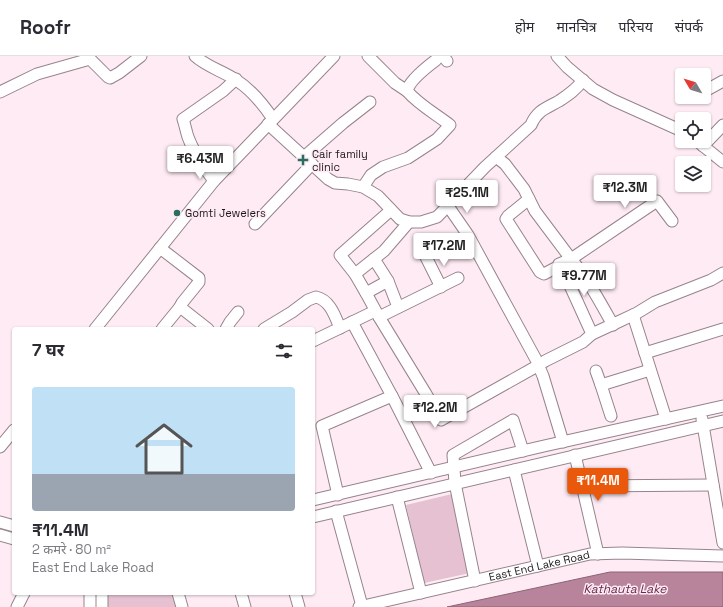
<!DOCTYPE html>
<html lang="hi">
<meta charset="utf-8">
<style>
body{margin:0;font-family:"Space Grotesk","Noto Sans Devanagari",sans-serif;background:#f7f7f7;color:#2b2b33;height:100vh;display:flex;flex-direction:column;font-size:15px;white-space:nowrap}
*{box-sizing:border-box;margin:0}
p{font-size:13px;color:#7c7c81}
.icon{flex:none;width:22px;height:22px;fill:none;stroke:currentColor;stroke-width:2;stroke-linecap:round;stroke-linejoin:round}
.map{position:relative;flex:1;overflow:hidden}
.panel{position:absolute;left:12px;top:271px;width:303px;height:268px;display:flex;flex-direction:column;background:#fff;border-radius:4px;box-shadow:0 1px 3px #0004}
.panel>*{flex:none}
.needle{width:26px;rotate:308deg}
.fabs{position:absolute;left:675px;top:12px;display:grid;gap:8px}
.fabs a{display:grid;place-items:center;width:36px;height:36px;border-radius:4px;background:#fff;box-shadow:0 1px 3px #0004;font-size:20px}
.price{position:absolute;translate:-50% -34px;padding:0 9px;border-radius:4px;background:#fff;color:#222;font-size:13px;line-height:26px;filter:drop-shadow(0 1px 2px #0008)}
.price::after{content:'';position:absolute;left:50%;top:24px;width:12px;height:9px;margin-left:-6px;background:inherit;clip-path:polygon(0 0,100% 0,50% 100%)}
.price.current{background:#ea580c;color:#fff}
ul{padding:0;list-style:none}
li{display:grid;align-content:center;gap:8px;height:212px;padding:0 20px}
li span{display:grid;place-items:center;height:124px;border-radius:4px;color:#555}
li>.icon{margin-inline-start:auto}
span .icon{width:72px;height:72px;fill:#fffc;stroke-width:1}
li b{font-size:17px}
h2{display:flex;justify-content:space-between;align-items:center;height:48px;padding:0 20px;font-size:17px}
header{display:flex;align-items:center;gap:24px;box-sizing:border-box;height:56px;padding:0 20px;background:#fff;border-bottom:1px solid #e1e1e2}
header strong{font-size:19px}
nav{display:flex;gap:22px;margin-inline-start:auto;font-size:14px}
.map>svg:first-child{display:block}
.green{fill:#e5c1d1}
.water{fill:#b8849c;stroke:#8a6475}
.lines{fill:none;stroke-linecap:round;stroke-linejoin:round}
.minor-casing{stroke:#96848c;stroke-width:13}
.minor{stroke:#fff;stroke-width:11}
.poi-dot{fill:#296e60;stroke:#ffebf4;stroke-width:1.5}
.labels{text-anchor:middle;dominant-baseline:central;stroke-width:3;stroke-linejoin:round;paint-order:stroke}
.poi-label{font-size:11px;fill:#1f181b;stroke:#ffebf4;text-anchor:start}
.street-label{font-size:11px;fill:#1f181b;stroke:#ffebf4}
.water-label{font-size:12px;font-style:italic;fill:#69294b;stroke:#ffebf4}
</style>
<header>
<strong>Roofr</strong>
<nav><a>होम</a><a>मानचित्र</a><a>परिचय</a><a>संपर्क</a></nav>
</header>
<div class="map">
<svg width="723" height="551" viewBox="0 0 723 551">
<rect width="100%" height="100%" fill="#ffebf4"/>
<g class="green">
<path d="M452,438L470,517L424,527L406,449Z"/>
<path d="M108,537H174L178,551H108Z"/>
</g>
<path class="water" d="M610,516H723V551H447Z"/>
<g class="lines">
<defs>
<g id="minor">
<path d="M195,0C207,11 223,15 236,24C252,34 263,48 273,63"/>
<path d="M368,0L395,27L407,35"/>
<path d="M443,0L447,5"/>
<path d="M557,0L567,11L593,33L613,44L682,75"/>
<path d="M90,3L108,21L110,22L119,17L141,0"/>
<path d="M705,35L723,25"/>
<path d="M0,36L37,18L90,3L88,0"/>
<path d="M268,68L328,123L335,127L348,128L363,131L378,140L400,163L409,166H421L437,161L485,111L496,101"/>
<path d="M697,85L723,106"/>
<path d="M703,90L723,69"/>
<path d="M304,101L343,67L370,46"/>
<path d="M214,125C204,111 194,97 188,81C186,75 185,69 183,63L223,35L236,23"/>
<path d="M363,131L371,119L383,111L408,102L437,83L450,69C436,58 419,49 407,35C409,25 428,10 436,4"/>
<path d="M529,143L508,160L506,163L540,216L544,218L559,210"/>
<path d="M391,154L340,199L355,218L366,237L379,261L458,222"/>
<path d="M255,168L312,108"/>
<path d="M160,192L199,222V226L182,247L180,251L208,273"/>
<path d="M426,201L441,231"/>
<path d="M374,203L388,225L398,251"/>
<path d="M355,218L384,195L409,166"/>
<path d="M366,237L388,225"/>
<path d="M633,259L666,363"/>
<path d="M379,261L426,338L441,364L539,309L468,179L448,150"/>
<path d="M613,269C600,246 588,223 571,203L657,145L672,165"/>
<path d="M95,273L214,125L334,0"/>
<path d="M162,273L180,251"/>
<path d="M226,273L230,266L238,256"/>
<path d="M264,273L292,256L308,244L316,241C330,244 335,260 340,272"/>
<path d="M592,278L618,266L637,257L655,246L711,224L723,217"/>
<path d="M313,285L375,255"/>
<path d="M645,297L723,273"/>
<path d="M596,315L601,329"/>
<path d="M392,340L431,417"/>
<path d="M611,360L601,329L650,314"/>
<path d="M702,363L723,487"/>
<path d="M563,386L543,320L540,313L539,309L545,305L583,286L592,278L567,223L559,210V208L571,203L535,155L524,133L505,108L496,101L531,69C537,54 547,52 559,45C568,39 577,33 583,24"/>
<path d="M0,391L14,374"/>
<path d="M575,399L598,498"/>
<path d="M514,414L538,510"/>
<path d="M582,430L713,429"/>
<path d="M338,439L322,370L392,340L352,266"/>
<path d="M397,441L421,537"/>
<path d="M313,444L544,390L723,350"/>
<path d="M336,455L362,550"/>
<path d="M313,461L723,365"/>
<path d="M0,466L14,470"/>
<path d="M0,479L14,483"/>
<path d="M475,525L455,427L453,399L513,364L523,395"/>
<path d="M90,537V551"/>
<path d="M102,537V551"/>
<path d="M178,537L182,551"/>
<path d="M241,537L245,551"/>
<path d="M295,537L299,551"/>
<path d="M17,551L24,537"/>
<path id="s1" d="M359,551L590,498L622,497L723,500"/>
</g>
</defs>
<use href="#minor" class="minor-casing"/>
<use href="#minor" class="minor"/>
</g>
<g class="poi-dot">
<path d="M301 98h4v4h4v4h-4v4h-4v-4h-4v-4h4z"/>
<circle cx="177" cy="157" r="4"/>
</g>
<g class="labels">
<g class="poi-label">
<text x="312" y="98">Cair family<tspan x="312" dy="13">clinic</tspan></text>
<text x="185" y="157">Gomti Jewelers</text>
</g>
<g class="street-label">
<text stroke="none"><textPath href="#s1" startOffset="185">East End Lake Road</textPath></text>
</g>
<g class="water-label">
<text x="625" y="533">Kathauta Lake</text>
</g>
</g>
</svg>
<div class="fabs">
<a><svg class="needle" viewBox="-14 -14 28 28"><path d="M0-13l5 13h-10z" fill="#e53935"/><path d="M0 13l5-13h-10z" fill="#7c7c81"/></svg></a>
<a><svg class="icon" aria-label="locate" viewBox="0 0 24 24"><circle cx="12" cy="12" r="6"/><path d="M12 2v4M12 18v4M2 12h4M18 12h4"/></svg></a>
<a><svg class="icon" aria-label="layers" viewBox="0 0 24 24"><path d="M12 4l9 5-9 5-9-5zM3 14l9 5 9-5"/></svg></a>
</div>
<b class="price" style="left:200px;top:124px">₹6.43M</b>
<b class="price" style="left:625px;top:153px">₹12.3M</b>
<b class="price" style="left:467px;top:158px">₹25.1M</b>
<b class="price" style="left:444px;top:211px">₹17.2M</b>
<b class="price" style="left:584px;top:241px">₹9.77M</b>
<b class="price" style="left:435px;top:373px">₹12.2M</b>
<b class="price current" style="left:598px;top:446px">₹11.4M</b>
<section class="panel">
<h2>7 घर<svg class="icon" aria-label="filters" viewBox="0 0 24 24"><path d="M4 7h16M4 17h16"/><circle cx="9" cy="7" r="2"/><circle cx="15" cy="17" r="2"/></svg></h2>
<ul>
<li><span style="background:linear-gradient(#bfe0f5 70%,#9aa5b1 0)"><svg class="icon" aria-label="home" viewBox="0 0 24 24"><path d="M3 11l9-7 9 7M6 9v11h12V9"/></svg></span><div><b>₹11.4M</b><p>2 कमरे · 80 m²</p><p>East End Lake Road</p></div></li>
</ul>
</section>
</div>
